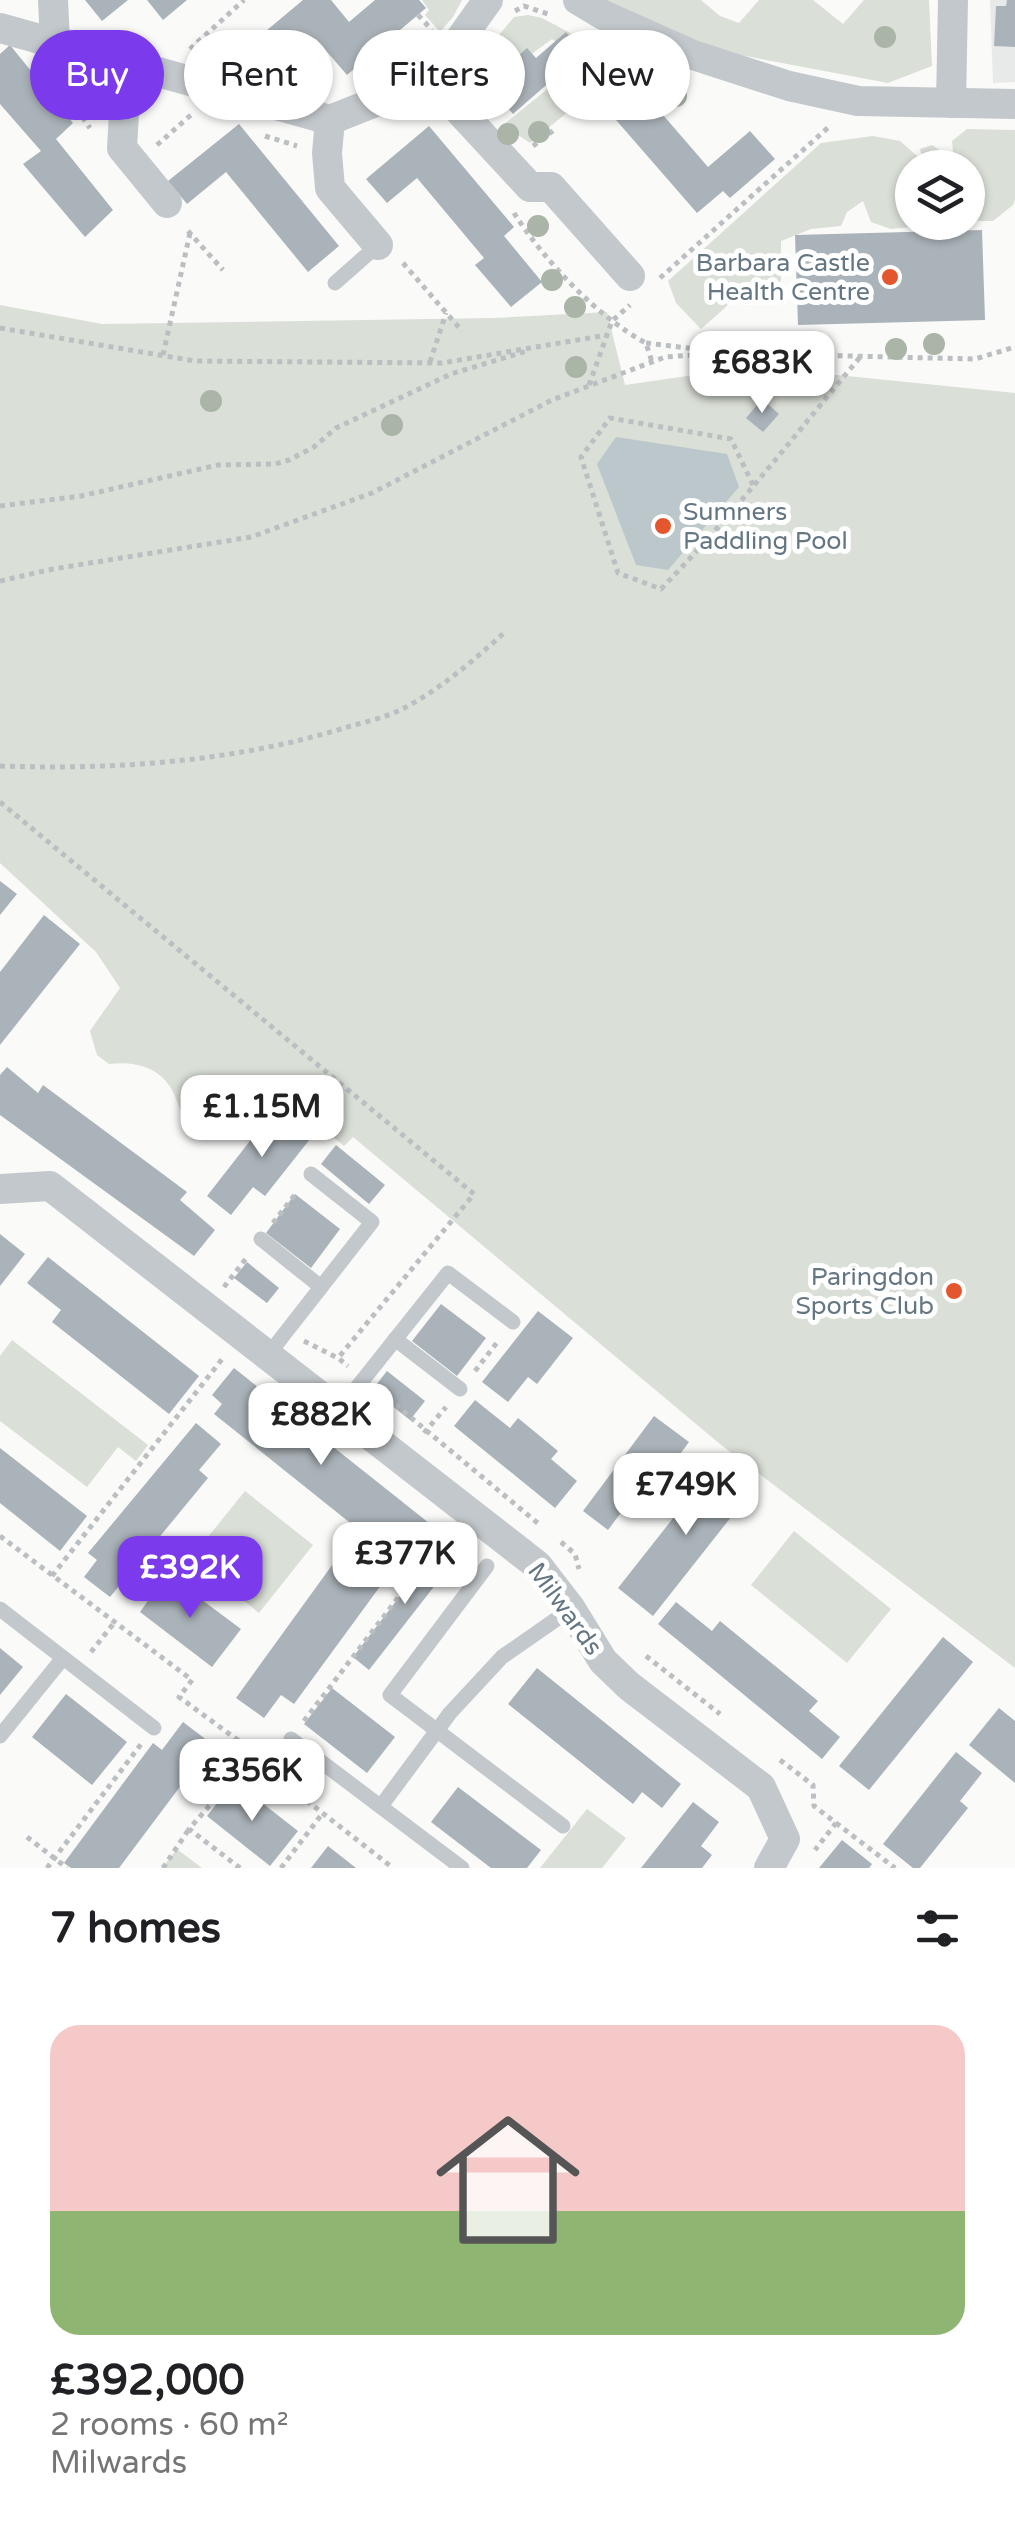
<!DOCTYPE html>
<meta charset="utf-8">
<style>
body{margin:0;font-family:"Varela Round",sans-serif;background:#f2f2f2;color:#202124;height:100vh;display:flex;flex-direction:column;font-size:38px;white-space:nowrap}
*{box-sizing:border-box;margin:0}
p{font-size:32px;color:#757577}
.icon{flex:none;width:55px;height:55px;fill:none;stroke:currentColor;stroke-width:2;stroke-linecap:round;stroke-linejoin:round}
.map{position:relative;height:1868px;overflow:hidden}
.sheet{display:flex;flex-direction:column;background:#fff;flex:1}
.sheet>*{flex:none}
.hud{position:absolute;left:30px;top:30px;width:955px;height:90px;display:flex;gap:20px}
.tools{position:absolute;left:895px;top:150px;display:grid;gap:20px}
.tools a{display:grid;place-items:center;width:90px;height:90px;border-radius:50%;background:#fff;box-shadow:0 2px 8px #0004;font-size:50px}
.price{position:absolute;translate:-50% -85px;padding:0 22px;border-radius:20px;background:#fff;color:#222;font-size:32px;line-height:65px;filter:drop-shadow(0 2px 5px #0008)}
.price::after{content:'';position:absolute;left:50%;top:60px;width:30px;height:22px;margin-left:-15px;background:inherit;clip-path:polygon(0 0,100% 0,50% 100%)}
.price.active{background:#7c3aed;color:#fff}
ul{padding:0;list-style:none}
li{display:grid;align-content:center;gap:20px;height:530px;padding:0 50px}
li+li{border-top:2px solid #e0e0e0}
li span{display:grid;place-items:center;height:310px;border-radius:30px;color:#555}
li>.icon{margin-inline-start:auto}
span .icon{width:180px;height:180px;fill:#fffc;stroke-width:1}
li b{font-size:42px}
h2{display:flex;justify-content:space-between;align-items:center;height:120px;padding:0 50px;font-size:42px}
.tag{padding:0 35px;border-radius:45px;background:#fff;box-shadow:0 2px 8px #0004;font-size:35px;line-height:90px}
.tag.active{background:#7c3aed;color:#fff}
.map>svg:first-child{display:block}
.built{fill:#e8e9e9}
.green{fill:#dadfd7}
.water{fill:#bbc7cb}
.building{fill:#aab3b9}
.lines{fill:none;stroke-linecap:round;stroke-linejoin:round}
.path{stroke:#bbbfc2;stroke-width:5;stroke-dasharray:5 5;stroke-linecap:butt}
.service{stroke:#c3c8cc;stroke-width:15}
.minor{stroke:#c3c8cc;stroke-width:30}
.tree{fill:#aab4a7}
.poi-dot{fill:#e4572e;stroke:#fff;stroke-width:4}
.labels{text-anchor:middle;dominant-baseline:central;stroke-width:10;stroke-linejoin:round;paint-order:stroke}
.poi-label{font-size:25px;fill:#657683;stroke:#fff;text-anchor:end}
.street-label{font-size:25px;fill:#657683;stroke:#fff}
</style>
<div class="map">
<svg width="1015" height="1868" viewBox="0 0 1015 1868">
<rect width="100%" height="100%" fill="#fafaf8"/>
<path class="built" d="M990,0H1015V82L993,83Z"/>
<g class="green">
<path d="M422,0H462L453,17L440,32L425,15L429,10Z"/>
<path d="M604,0H701L720,16L739,23L759,0H813L843,24L864,0H929L932,66L888,83L719,51Z"/>
<path d="M528,15L542,18L591,44L580,57L552,39L522,61L499,35L514,17Z"/>
<path d="M491,45L502,59L499,65L501,69L475,97C464,76 477,63 491,45Z"/>
<path d="M550,87L569,111L530,143L503,125Z"/>
<path d="M967,129L1015,130V199L1013,205L993,221H968V168H912V222L954,223L891,229L871,222L863,201L847,212L841,226L811,229L781,241V280L773,296L749,300L730,294L727,306L701,329L676,303L668,281L821,143L873,136L900,141L923,161L920,149L932,145L941,151L953,152L952,141Z"/>
<path d="M0,305L102,324L494,318L607,312L625,385L694,375H837L1015,393V1668L720,1444L353,1137L344,1146L291,1103L268,1095L232,1102L228,1100C219,1117 209,1123 190,1126C180,1115 179,1103 172,1090C159,1066 133,1061 109,1064L97,1055L90,1031L120,988L96,952L0,863Z"/>
<path d="M12,1340L148,1445L136,1461L118,1447L87,1487L0,1421V1356Z"/>
<path d="M245,1491L313,1545L259,1613L191,1558Z"/>
<path d="M794,1531L891,1609L847,1663L751,1585Z"/>
<path d="M587,1809L626,1838L602,1868H540Z"/>
<path d="M177,1849L202,1868H162Z"/>
</g>
<path class="water" d="M616,437L727,454L739,487L668,570L636,565L597,464Z"/>
<g class="building">
<path d="M85,0H128L102,21Z"/>
<path d="M147,0H187L163,20Z"/>
<path d="M303,0H331L349,22L375,0H419L426,8L347,75L316,39L291,60L266,31Z"/>
<path d="M1007,0H1015V47L994,46L996,6H1006Z"/>
<path d="M566,32L610,84L625,71L708,167L750,131L775,159L730,198L723,191L697,213L596,97L579,112L552,80L513,114L487,84L527,48L536,58Z"/>
<path d="M10,45L73,123L56,139L113,210L85,237L23,164L41,151L0,104V54Z"/>
<path d="M239,124L339,246L308,272L226,172L187,204L168,181Z"/>
<path d="M429,126L514,227L504,236L542,282L511,307L475,265L484,258L417,178L387,203L366,179Z"/>
<path d="M982,230L985,320L798,325L795,235Z"/>
<path d="M762,399L779,414L763,432L746,418Z"/>
<path d="M0,881L17,894L0,915Z"/>
<path d="M44,915L80,944L0,1045V972Z"/>
<path d="M7,1067L38,1093L43,1085L187,1192L180,1200L215,1230L194,1256L0,1115V1075Z"/>
<path d="M278,1105L314,1134L265,1196L253,1187L231,1215L207,1196Z"/>
<path d="M336,1145L385,1185L369,1204L321,1164Z"/>
<path d="M295,1194L340,1229L311,1268L266,1233Z"/>
<path d="M0,1234L25,1254L0,1286Z"/>
<path d="M48,1257L199,1376L169,1414L52,1322L61,1310L27,1283Z"/>
<path d="M247,1262L279,1288L267,1303L234,1278Z"/>
<path d="M441,1304L486,1338L457,1376L412,1341Z"/>
<path d="M538,1311L573,1338L537,1384L528,1377L508,1402L482,1382Z"/>
<path d="M234,1368L434,1527L404,1566L214,1414L222,1404L212,1395Z"/>
<path d="M387,1371L425,1401L410,1420L372,1390Z"/>
<path d="M475,1400L510,1428L518,1418L558,1451L551,1459L577,1481L555,1508L454,1426Z"/>
<path d="M654,1416L689,1442L636,1513L626,1506L608,1530L583,1511Z"/>
<path d="M196,1423L221,1444L199,1470L208,1478L110,1597L84,1577L97,1560L88,1553Z"/>
<path d="M0,1448L87,1516L60,1551L0,1503Z"/>
<path d="M719,1460L754,1488L653,1616L618,1588Z"/>
<path d="M440,1544L457,1557L369,1670L353,1657Z"/>
<path d="M343,1550L384,1581L294,1704L281,1695L264,1718L236,1698Z"/>
<path d="M167,1574L241,1629L212,1667L140,1612Z"/>
<path d="M676,1602L712,1631L720,1621L818,1701L809,1711L840,1737L822,1759L658,1624Z"/>
<path d="M943,1637L973,1662L869,1790L839,1766Z"/>
<path d="M0,1648L23,1667L0,1695Z"/>
<path d="M537,1668L681,1784L662,1808L642,1792L633,1804L508,1704Z"/>
<path d="M332,1688L395,1737L367,1773L304,1724Z"/>
<path d="M66,1694L127,1742L92,1785L32,1737Z"/>
<path d="M999,1708L1015,1721V1783L969,1745Z"/>
<path d="M183,1722L212,1744L119,1868H71L64,1863L153,1743L162,1750Z"/>
<path d="M956,1752L982,1773L960,1801L968,1808L920,1868H913L883,1844Z"/>
<path d="M234,1781L298,1831L270,1866L207,1816Z"/>
<path d="M458,1787L541,1850L527,1868H491L431,1822Z"/>
<path d="M693,1802L719,1822L701,1846L712,1855L702,1868H641Z"/>
<path d="M842,1840L872,1864L869,1868H819Z"/>
<path d="M328,1846L356,1868H311Z"/>
</g>
<g class="lines">
<g class="path">
<path d="M515,11L524,6L551,15"/>
<path d="M418,15L432,30"/>
<path d="M380,47L395,64"/>
<path d="M190,49L244,0"/>
<path d="M54,76L90,128"/>
<path d="M265,136L297,146"/>
<path d="M157,145L192,114"/>
<path d="M533,146L554,130"/>
<path d="M514,213C544,260 597,317 646,343L652,362"/>
<path d="M188,231L223,270"/>
<path d="M403,263L462,331"/>
<path d="M660,278L831,125"/>
<path d="M0,328L195,361L442,363L607,335"/>
<path d="M646,343L713,351"/>
<path d="M163,355L190,233"/>
<path d="M430,362L446,313"/>
<path d="M589,385L612,321L630,305"/>
<path d="M753,485L731,439L610,418L581,457L618,573L661,589C732,516 795,435 861,356"/>
<path d="M0,506L81,496L218,465L275,464L289,460L314,447L336,428L451,374L527,351"/>
<path d="M0,581L53,569L251,537L372,493L552,400L665,357L721,353L975,359L1015,347"/>
<path d="M0,766C114,770 231,762 341,729C360,723 382,719 400,710C437,692 473,661 504,633"/>
<path d="M0,802L474,1194L338,1358L348,1366"/>
<path d="M273,1223L297,1192"/>
<path d="M224,1287L248,1256"/>
<path d="M304,1341L338,1358"/>
<path d="M475,1371L499,1340"/>
<path d="M380,1392L540,1525"/>
<path d="M424,1433L446,1407"/>
<path d="M0,1536L192,1680L179,1697L254,1752L252,1758L393,1868"/>
<path d="M561,1542L575,1554L579,1569"/>
<path d="M52,1576L223,1358"/>
<path d="M91,1652L114,1623"/>
<path d="M646,1656L720,1714"/>
<path d="M304,1721L449,1531"/>
<path d="M780,1760L813,1785L814,1806L836,1823L815,1850"/>
<path d="M836,1823L895,1868"/>
<path d="M27,1837L67,1868"/>
<path d="M47,1868L142,1743"/>
<path d="M163,1868L189,1829"/>
<path d="M240,1868L189,1829L252,1758"/>
<path d="M281,1868L322,1814"/>
</g>
<g class="service">
<path d="M335,283L378,245"/>
<path d="M261,1239L321,1287"/>
<path d="M395,1339L460,1389"/>
<path d="M268,1355L372,1222L311,1174"/>
<path d="M339,1410L448,1273L513,1322"/>
<path d="M487,1566L390,1695L563,1826"/>
<path d="M0,1609L154,1728"/>
<path d="M0,1736L63,1658"/>
<path d="M291,1739L462,1868"/>
<path d="M381,1806L450,1713L502,1657L571,1609"/>
</g>
<g class="minor">
<path d="M53,0L55,42"/>
<path d="M578,0L603,15L693,55L789,86L858,101L1015,104"/>
<path d="M0,28L330,120L431,80L488,0"/>
<path d="M127,61L122,148L167,203"/>
<path d="M431,80L530,187H551L630,276"/>
<path d="M951,103L953,0"/>
<path d="M330,120L327,153L330,188L378,245"/>
<path d="M0,1189L50,1186L537,1565L571,1609L603,1661L629,1686L761,1787L785,1839L769,1868"/>
</g>
</g>
<g class="tree">
<circle cx="885" cy="37" r="11"/>
<circle cx="676" cy="96" r="11"/>
<circle cx="539" cy="132" r="11"/>
<circle cx="508" cy="134" r="11"/>
<circle cx="538" cy="226" r="11"/>
<circle cx="552" cy="280" r="11"/>
<circle cx="575" cy="307" r="11"/>
<circle cx="934" cy="344" r="11"/>
<circle cx="896" cy="349" r="11"/>
<circle cx="576" cy="367" r="11"/>
<circle cx="211" cy="401" r="11"/>
<circle cx="392" cy="425" r="11"/>
</g>
<g class="poi-dot">
<circle cx="890" cy="277" r="10"/>
<circle cx="663" cy="526" r="10"/>
<circle cx="954" cy="1291" r="10"/>
</g>
<g class="labels">
<g class="poi-label">
<text x="870" y="263">Barbara Castle<tspan x="870" dy="29">Health Centre</tspan></text>
<text x="683" y="512" text-anchor="start">Sumners<tspan x="683" dy="29">Paddling Pool</tspan></text>
<text x="934" y="1277">Paringdon<tspan x="934" dy="29">Sports Club</tspan></text>
</g>
<g class="street-label">
<text transform="translate(565 1609) rotate(54)">Milwards</text>
</g>
</g>
</svg>
<div class="tools">
<a><svg class="icon" aria-label="layers" viewBox="0 0 24 24"><path d="M12 4l9 5-9 5-9-5zM3 14l9 5 9-5"/></svg></a>
</div>
<b class="price" style="left:762px;top:416px">£683K</b>
<b class="price" style="left:262px;top:1160px">£1.15M</b>
<b class="price" style="left:321px;top:1468px">£882K</b>
<b class="price" style="left:686px;top:1538px">£749K</b>
<b class="price" style="left:405px;top:1607px">£377K</b>
<b class="price active" style="left:190px;top:1621px">£392K</b>
<b class="price" style="left:252px;top:1824px">£356K</b>
<div class="hud">
<a class="tag active">Buy</a>
<a class="tag">Rent</a>
<a class="tag">Filters</a>
<a class="tag">New</a>
</div>
</div>
<section class="sheet">
<h2>7 homes<svg class="icon" aria-label="filters" viewBox="0 0 24 24"><path d="M4 7h16M4 17h16"/><circle cx="9" cy="7" r="2"/><circle cx="15" cy="17" r="2"/></svg></h2>
<ul>
<li><span style="background:linear-gradient(#f6c9c9 60%,#8fb573 0)"><svg class="icon" aria-label="home" viewBox="0 0 24 24"><path d="M3 11l9-7 9 7M6 9v11h12V9"/></svg></span><div><b>£392,000</b><p>2 rooms · 60 m²</p><p>Milwards</p></div></li>
</ul>
</section>
